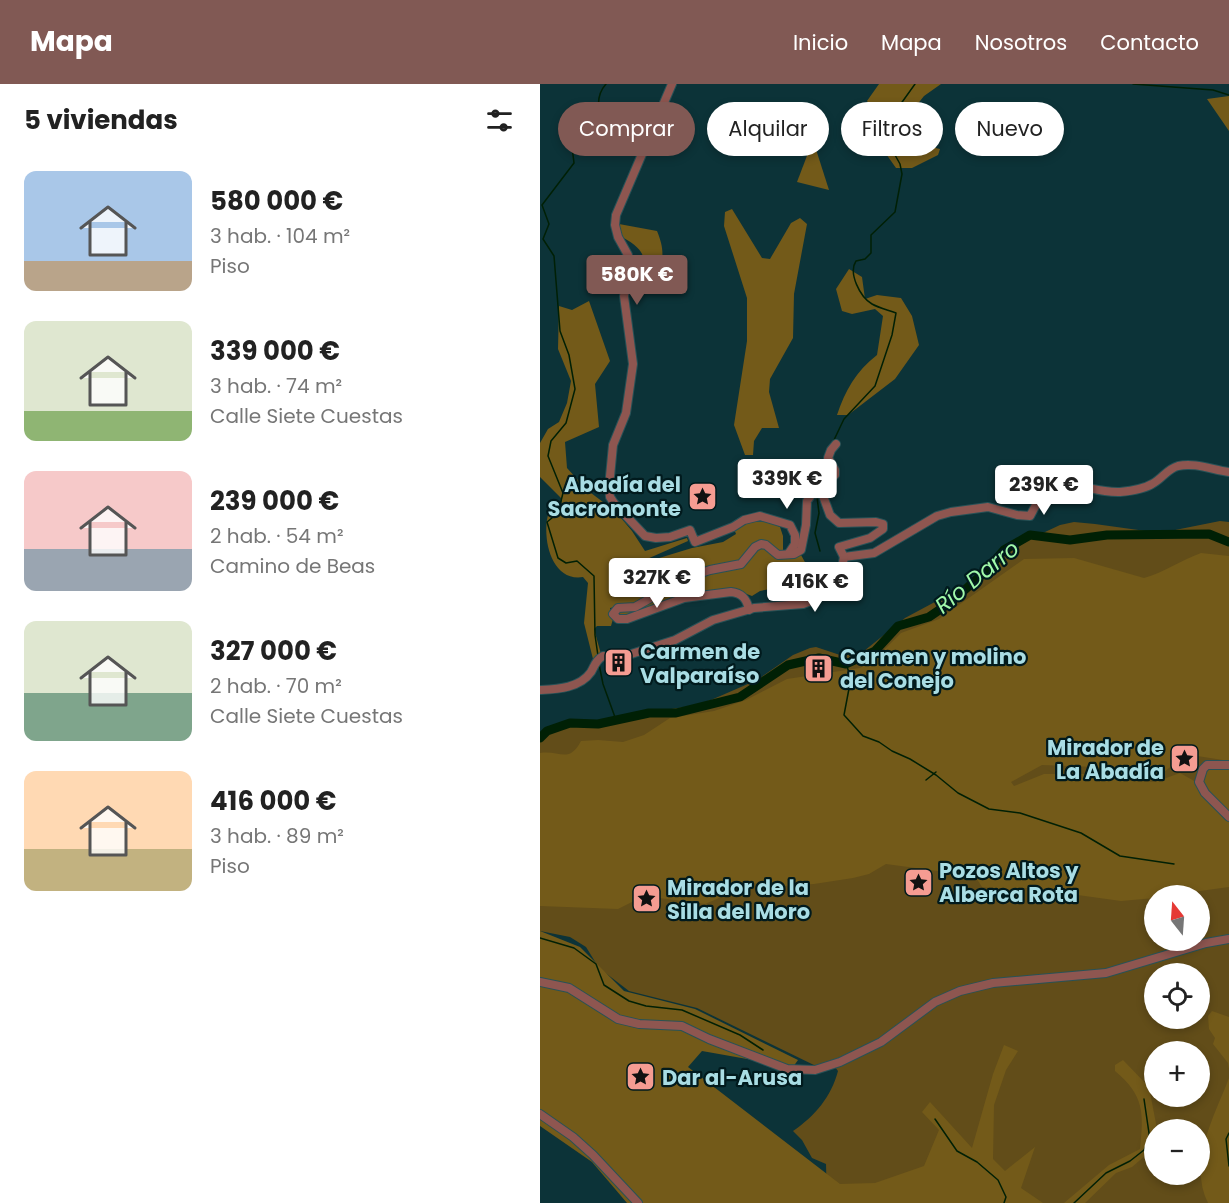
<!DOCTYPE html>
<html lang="es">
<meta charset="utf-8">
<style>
body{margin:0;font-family:Poppins,sans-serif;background:#f6f6f6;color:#222;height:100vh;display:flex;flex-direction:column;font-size:22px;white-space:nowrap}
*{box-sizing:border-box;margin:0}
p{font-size:20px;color:#767676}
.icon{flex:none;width:33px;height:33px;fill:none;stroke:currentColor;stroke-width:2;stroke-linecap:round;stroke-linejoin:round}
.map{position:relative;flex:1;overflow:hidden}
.drawer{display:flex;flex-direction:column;background:#fff;width:540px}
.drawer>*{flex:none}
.hud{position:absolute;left:18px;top:18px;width:570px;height:54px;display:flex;gap:12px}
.needle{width:39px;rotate:343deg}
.tools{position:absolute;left:604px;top:801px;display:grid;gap:12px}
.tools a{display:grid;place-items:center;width:66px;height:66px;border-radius:50%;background:#fff;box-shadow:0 3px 9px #0003;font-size:30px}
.price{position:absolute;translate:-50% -51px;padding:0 14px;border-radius:6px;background:#fff;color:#222;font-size:20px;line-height:39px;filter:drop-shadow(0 2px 3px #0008)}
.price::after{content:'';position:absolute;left:50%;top:36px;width:18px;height:14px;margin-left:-9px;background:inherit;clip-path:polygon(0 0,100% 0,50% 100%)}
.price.selected{background:#815954;color:#fff}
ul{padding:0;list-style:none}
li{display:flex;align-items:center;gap:18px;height:150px;padding:0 24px}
li span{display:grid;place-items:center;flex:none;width:168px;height:120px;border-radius:12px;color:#555}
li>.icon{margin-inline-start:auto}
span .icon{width:72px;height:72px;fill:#fffc;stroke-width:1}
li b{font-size:26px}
h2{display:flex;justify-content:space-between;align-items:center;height:72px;padding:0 24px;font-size:26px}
.chip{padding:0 21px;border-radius:27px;background:#fff;box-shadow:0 3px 9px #0003;font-size:21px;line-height:54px}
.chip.selected{background:#815954;color:#fff}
header{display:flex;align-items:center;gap:36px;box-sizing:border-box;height:84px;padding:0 30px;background:#815954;color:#fff}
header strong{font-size:28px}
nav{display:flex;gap:33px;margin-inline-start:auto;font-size:21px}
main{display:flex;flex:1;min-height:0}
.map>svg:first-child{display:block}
.green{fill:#624d19;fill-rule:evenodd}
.forest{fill:#735a19}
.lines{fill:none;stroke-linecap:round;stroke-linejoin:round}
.stream{stroke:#002005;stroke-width:1.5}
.river{stroke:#002005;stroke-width:9}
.minor-casing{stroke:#285257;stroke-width:10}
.minor{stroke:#8e5650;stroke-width:8}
.labels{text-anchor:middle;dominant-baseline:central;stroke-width:4.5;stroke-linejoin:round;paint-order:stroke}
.poi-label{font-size:21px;font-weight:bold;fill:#a9dde4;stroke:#011a1d;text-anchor:start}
.water-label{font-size:22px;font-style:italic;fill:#a0f9aa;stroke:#011a1d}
</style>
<header>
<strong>Mapa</strong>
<nav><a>Inicio</a><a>Mapa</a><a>Nosotros</a><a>Contacto</a></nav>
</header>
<main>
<section class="drawer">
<h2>5 viviendas<svg class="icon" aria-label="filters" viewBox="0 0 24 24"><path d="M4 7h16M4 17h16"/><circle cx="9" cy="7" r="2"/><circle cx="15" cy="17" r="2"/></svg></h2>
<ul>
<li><span style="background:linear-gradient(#a9c7e8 75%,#b9a48a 0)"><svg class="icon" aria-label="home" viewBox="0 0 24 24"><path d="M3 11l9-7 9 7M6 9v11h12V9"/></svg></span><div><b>580 000 €</b><p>3 hab. · 104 m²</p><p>Piso</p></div></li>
<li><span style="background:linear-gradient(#dfe7d0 75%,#8fb573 0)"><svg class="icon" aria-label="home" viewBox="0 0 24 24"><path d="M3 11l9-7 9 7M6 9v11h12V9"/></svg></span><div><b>339 000 €</b><p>3 hab. · 74 m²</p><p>Calle Siete Cuestas</p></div></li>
<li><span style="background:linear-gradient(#f6c9c9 65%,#9aa5b1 0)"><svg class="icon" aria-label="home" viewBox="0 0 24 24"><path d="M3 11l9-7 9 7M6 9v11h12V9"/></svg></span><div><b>239 000 €</b><p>2 hab. · 54 m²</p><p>Camino de Beas</p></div></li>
<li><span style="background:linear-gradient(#dfe7d0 60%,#7fa58c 0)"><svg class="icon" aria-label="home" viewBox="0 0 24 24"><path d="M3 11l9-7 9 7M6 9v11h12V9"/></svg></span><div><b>327 000 €</b><p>2 hab. · 70 m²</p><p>Calle Siete Cuestas</p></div></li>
<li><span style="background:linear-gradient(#ffd9b3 65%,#c2b280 0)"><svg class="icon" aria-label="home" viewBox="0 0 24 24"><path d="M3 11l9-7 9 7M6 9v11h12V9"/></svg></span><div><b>416 000 €</b><p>3 hab. · 89 m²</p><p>Piso</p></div></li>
</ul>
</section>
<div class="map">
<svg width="689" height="1119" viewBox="0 0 689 1119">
<rect width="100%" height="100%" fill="#0c3338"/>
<path class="green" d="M680,437L689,438V1119H287L286,1080L272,1074L262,1056L253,1047C275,1032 291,1013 298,987L295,983H278L157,924L89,907L59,884L46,863L30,853L0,847V656L8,648L26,641L50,639L90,631L152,622L171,616L217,596L253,571L270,564L276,563L303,572L324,567L365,534L419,505L444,485L490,455L520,441L534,438L555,440L620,449ZM615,812H660V856H615ZM615,890H660V934H615ZM615,968H660V1012H615ZM615,1046H660V1090H615Z"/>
<g class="forest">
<path d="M339,0H401L384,12L361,41L365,57L400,65L398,71L372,84H356L339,60L346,41L327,17Z"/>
<path d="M689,12V47L667,15Z"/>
<path d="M273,56L289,106L257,98Z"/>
<path d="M192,125L222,174L230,175L251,139L260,134L267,140L254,210L253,254L230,295L229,308L239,344H222L214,357L213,371H205L194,341L207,257V214L184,142L185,128Z"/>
<path d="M79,140L117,147C130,178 118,189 99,213C95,181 120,174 82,153Z"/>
<path d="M309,185L322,193L325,215L337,211L361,214L372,232L379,261L355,295L308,331H297C305,307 316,287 337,271L343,232L335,225L312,230L302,227L296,205Z"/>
<path d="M49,217L70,277L55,300L59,343L25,358L27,384L47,406L75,427L92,447L105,467L147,454L148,457L98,479L97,486L100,489L119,484L124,486C113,492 93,496 85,503L87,508L90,511L130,499L102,518L70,524L73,535L71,542H57L54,545L61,570L53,575L44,539L48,499L43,493C11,498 2,454 8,431L21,423L22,415L0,393V359L8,345L19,338L27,319L31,297L18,265L19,222L32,226Z"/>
<path d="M221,434L240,443L243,452V467L235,465L228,459L191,481L99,506H91V503C105,499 121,495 130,484L129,481L102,484L101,481L106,478L152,464L183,458L196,450L194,445L204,438Z"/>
<path d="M220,463L226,464L242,474L261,471L266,480L263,487L247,502L237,507L230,505L220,507L212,512L193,505L150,509L88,532L78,531L80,527H93L146,496L184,486L201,484L207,480L211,471Z"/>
<path d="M661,469L689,472V677L651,671L641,674L623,689L611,693L596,692L556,683L502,681L471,698L474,702L504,690H554L589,697L615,698L640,689L656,698L659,706L689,736V803L631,811L615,812V814L581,817L487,804L471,806L442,803L435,792L346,780L329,790L313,794L274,800L241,802L212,799L199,801L177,815L165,820L104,812L78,825L0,822V669C20,666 29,680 41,657L58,656L83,658L104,651L130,634L174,627L206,616L247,595L320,584L338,572L361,549L399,535L484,475L534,474L604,494C623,489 641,476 661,469Z"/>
<path d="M669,684H689V728L665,704L663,696Z"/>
<path d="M0,847L40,863L84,907L155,925L258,976L253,983L162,967L148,983L300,1100L335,1099L384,1082L399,1046L382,1028L390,1018L432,1064L453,990L464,961L478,967L466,986L454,1021L453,1075L465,1087L495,1063L481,1104L503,1119H87L52,1078L0,1042Z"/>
<path d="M672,927L689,933V985L688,979L673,960L675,954L669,945L668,932Z"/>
<path d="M583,976L609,1003L617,1045L615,1046V1069L606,1071L592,1083L576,1089L545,1119H524L569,1081L600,1065C604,1029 604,1011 575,987V981Z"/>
<path d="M689,994V1119H668C648,1078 674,1033 689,994Z"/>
</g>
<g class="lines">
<g class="stream">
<path d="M593,0L673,6L689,11"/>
<path d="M293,358L304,335L335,302L352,251L356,229C348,226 339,224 332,220C320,213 308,189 316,177L325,175L331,169V151L355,128L362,90L360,80L350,62V52L360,21L375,0"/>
<path d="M277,413L279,429L275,449L280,467"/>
<path d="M58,572L55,551L54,492L37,477L26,479L18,474L7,438L18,429L23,409L8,372L11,357L26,339L35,305L29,271L20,247L14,172L3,155L9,140L2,121L34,79L32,63L35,53L50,47L61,34C57,22 57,10 66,0"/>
<path d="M59,580L63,600L76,636"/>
<path d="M306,580L311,594L304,631L323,652L339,658L352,667L370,675L396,691L418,709L449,725L480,729L541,749L580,772L634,780"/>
<path d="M386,696L396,688"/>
<path d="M0,854L34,864L56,880L64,901L89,917L106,922L142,926L200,951L223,966"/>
<path d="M395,1035L417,1067L437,1078L458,1096L466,1113L464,1119"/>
<path d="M689,1049L686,1055L689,1082"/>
<path d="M534,1119L566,1089L590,1077L604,1066L610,1056L604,1015"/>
</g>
<path class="river" d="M0,654L7,647L30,639L58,640L109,629H136L200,613L248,581L279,574L306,580L335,567L358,542L389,533L411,518L446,487L464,466L490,451L530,456L567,451L669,450L689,458"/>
<defs>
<g id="minor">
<path d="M132,0L76,131L75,141L78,153L88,171V192L84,212L93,280L86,329L73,361L69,403L70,413L74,419L105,452L116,454L130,453L150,446L155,458L193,443L204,436L220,432L250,441L255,451V460L249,469"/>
<path d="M280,408L284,400L295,391V386L288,374L291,366L296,360"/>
<path d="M304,473L334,469L397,432L411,428L448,423L477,431L490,432L503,408C539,393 547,409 580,408C590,407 604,405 612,400C622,395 627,385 638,382C655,378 673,386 689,388"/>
<path d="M209,526C207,515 202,509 191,508L144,514L87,535H78L73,530L78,524L95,523L146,494L170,486L201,480L215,463L221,460L226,461L238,471L254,470L261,466L266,441L267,417L272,410L282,409L290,431L299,439L336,438L343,440V445L330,454L299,463L304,473"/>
<path d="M0,606C18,605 40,604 51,588C55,581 56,576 63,572L78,574L85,572L135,556L173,536L214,524L263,520L276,515L289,508L299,499L304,473"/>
<path d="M689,681H667L663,685L659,698L665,709L689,733"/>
<path d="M0,898L29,904L78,935L99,940L142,942L169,955L247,985L275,986L300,978L341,958L395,918L420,907L453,899L566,889L666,859L689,855"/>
<path d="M0,1030L33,1053L53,1071L98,1119"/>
</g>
</defs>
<use href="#minor" class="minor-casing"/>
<use href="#minor" class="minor"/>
</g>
<defs>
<symbol id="sight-square" viewBox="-11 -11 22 22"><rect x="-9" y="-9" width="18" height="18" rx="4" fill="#f59c92" stroke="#011a1d"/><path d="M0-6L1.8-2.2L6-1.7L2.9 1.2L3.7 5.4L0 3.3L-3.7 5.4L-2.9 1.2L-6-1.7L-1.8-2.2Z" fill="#111"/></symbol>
<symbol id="building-square" viewBox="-11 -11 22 22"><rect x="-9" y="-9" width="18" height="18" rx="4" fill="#f59c92" stroke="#011a1d"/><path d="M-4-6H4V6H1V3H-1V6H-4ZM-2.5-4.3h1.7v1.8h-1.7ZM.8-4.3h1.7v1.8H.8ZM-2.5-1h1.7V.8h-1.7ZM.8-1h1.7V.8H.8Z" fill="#111"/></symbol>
</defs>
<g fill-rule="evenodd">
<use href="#sight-square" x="146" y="396" width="33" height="33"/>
<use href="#building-square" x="62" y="562" width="33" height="33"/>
<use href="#building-square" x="262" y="568" width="33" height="33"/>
<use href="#sight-square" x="628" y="658" width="33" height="33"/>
<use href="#sight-square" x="362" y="782" width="33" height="33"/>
<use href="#sight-square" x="90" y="798" width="33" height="33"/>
<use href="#sight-square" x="84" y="976" width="33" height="33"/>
</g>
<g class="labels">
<g class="poi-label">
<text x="141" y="400" text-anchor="end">Abadía del<tspan x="141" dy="24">Sacromonte</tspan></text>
<text x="100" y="567">Carmen de<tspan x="100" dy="24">Valparaíso</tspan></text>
<text x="300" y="572">Carmen y molino<tspan x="300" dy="24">del Conejo</tspan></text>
<text x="624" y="663" text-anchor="end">Mirador de<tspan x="624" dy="24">La Abadía</tspan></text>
<text x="399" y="786">Pozos Altos y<tspan x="399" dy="24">Alberca Rota</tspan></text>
<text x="127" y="803">Mirador de la<tspan x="127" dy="24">Silla del Moro</tspan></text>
<text x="122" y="993">Dar al-Arusa</text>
</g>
<g class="water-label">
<text transform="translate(437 493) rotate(-39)">Río Darro</text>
</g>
</g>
</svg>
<div class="tools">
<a><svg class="needle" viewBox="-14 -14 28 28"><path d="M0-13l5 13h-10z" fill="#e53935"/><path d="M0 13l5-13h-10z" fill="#767676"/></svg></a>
<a><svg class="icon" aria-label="locate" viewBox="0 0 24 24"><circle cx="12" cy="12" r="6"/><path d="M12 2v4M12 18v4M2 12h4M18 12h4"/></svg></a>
<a>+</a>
<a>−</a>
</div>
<b class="price selected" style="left:97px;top:222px">580K €</b>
<b class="price" style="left:247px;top:426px">339K €</b>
<b class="price" style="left:504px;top:432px">239K €</b>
<b class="price" style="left:117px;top:525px">327K €</b>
<b class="price" style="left:275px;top:529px">416K €</b>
<div class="hud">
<a class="chip selected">Comprar</a>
<a class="chip">Alquilar</a>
<a class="chip">Filtros</a>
<a class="chip">Nuevo</a>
</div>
</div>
</main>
